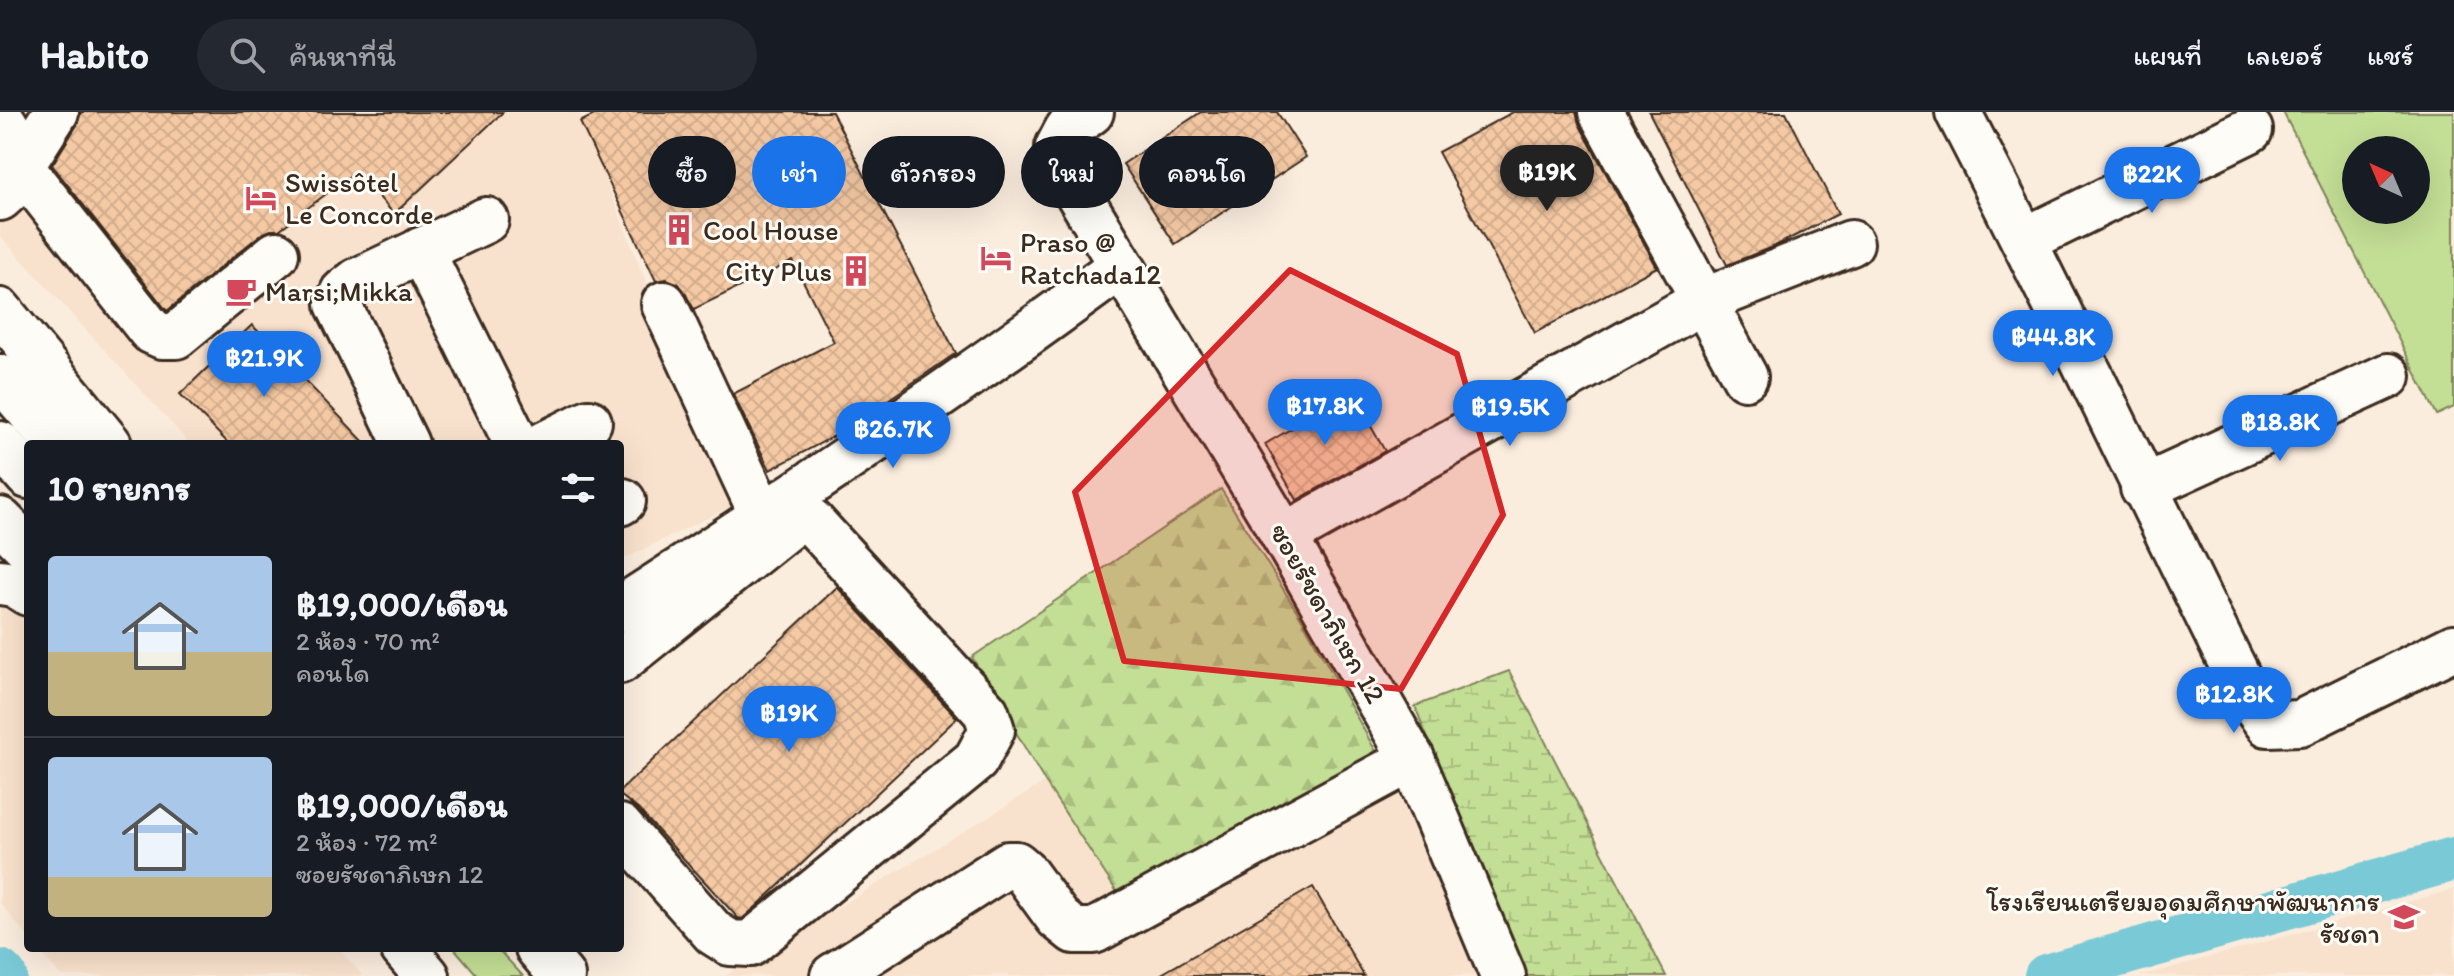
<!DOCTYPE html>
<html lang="th">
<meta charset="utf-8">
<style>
body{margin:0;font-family:Itim,"Playpen Sans Thai",sans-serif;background:#242831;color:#f1f3f6;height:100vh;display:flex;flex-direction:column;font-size:30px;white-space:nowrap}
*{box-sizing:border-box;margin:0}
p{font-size:26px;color:#9ea1a6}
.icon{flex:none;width:44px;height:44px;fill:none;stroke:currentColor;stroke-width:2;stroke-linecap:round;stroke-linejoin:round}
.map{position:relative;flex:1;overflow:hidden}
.side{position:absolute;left:24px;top:328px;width:600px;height:512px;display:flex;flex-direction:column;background:#171b24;border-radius:8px;box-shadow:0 8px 32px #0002}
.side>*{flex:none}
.hud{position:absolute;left:648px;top:24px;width:760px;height:72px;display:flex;gap:16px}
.needle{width:52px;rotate:316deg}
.fabs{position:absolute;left:2342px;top:24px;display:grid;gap:16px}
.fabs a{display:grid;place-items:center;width:88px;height:88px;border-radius:50%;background:#171b24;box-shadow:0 8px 32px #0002;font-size:40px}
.price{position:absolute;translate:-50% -68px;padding:0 18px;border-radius:28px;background:#1a73e8;color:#fff;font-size:26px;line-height:52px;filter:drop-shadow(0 2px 4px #0008)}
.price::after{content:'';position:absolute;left:50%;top:48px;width:24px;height:18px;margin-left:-12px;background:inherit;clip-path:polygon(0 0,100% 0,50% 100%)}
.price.on{background:#222;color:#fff}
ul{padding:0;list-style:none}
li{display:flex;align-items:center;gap:24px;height:200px;padding:0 24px}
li+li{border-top:2px solid #363941}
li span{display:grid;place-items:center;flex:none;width:224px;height:160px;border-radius:8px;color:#555}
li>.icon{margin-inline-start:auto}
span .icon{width:96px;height:96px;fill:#fffc;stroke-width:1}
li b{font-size:34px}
h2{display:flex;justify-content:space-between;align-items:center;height:96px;padding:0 24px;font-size:34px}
.tag{padding:0 28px;border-radius:36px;background:#171b24;box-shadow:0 8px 32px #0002;font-size:28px;line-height:72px}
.tag.on{background:#1a73e8;color:#fff}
header{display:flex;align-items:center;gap:48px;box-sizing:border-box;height:112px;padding:0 40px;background:#171b24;border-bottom:2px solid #363941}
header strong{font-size:38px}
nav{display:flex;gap:44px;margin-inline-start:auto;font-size:28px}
.search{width:560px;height:72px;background:#242831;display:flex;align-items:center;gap:20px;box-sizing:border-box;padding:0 28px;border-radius:44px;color:#9ea1a6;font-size:30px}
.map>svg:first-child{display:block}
.built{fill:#f9e2cd}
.green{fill:#c3de95;stroke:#7f845a;stroke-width:2;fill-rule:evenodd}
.forest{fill:url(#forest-firs);stroke:#7f845a;stroke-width:2}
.wetland{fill:url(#wetland-marsh);stroke:#7f845a;stroke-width:2}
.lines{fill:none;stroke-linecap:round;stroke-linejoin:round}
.canal{stroke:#7ac9d6;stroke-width:44}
.building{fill:url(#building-cross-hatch);stroke:#3b2a1e;stroke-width:2}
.minor-casing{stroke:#3b2a1e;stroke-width:50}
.major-casing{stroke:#3b2a1e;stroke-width:50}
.minor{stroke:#fdfcf7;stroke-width:44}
.major{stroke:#fdfcf7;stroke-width:44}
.marked{fill:#d62828;fill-opacity:0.2;stroke:#d62828;stroke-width:6;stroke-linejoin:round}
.labels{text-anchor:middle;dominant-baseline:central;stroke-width:6;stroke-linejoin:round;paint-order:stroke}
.poi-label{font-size:28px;fill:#3b2a1e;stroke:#fdfcf7;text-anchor:start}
.street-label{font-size:28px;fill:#3b2a1e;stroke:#fdfcf7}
</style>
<header>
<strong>Habito</strong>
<div class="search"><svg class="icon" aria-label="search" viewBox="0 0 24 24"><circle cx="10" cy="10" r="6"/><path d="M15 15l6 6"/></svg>ค้นหาที่นี่</div>
<nav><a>แผนที่</a><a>เลเยอร์</a><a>แชร์</a></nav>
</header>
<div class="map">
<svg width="2454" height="864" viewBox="0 0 2454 864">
<defs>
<pattern id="forest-firs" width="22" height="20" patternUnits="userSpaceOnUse" patternTransform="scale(2)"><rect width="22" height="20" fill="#c3de95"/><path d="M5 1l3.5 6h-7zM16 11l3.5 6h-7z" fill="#a8bf80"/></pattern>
<pattern id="wetland-marsh" width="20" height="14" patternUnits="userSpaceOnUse" patternTransform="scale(2)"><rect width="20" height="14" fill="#c3de95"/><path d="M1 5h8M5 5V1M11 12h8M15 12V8" fill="none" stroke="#a8bf80"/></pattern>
<pattern id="building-cross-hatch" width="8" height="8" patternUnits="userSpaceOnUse" patternTransform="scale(2)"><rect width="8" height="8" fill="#f5c9a4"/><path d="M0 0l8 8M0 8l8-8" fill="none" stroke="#d3ad8d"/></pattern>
</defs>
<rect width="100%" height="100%" fill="#fbedde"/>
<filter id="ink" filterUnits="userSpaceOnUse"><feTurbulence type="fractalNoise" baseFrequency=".0125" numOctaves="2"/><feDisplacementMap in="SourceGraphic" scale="16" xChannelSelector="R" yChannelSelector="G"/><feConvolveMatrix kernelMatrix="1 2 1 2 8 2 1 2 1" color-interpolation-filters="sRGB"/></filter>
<g filter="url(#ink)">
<g class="built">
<path d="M0,0H579L734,393L620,449V332H190L0,124Z"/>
<path d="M0,449L28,481V825L0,791Z"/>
<path d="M1424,620L1520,864H725L1045,670L1117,780Z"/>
<path d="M2454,777V864H2140L2253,833Z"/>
<path d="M37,836H338L363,864H61Z"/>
</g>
<g class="green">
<path d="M2283,0H2454V295L2437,303ZM2356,38H2416V98H2356Z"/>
<path d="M454,836H497L523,864H478Z"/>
</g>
<path class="forest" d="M1221,377L1303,509L1378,643L1117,780L1045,670L972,545Z"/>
<path class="wetland" d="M1509,559L1666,864H1520L1415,594Z"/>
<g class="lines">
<g class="canal">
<path d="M0,859L5,864"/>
<path d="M2046,864L2454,747"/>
</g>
</g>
<g class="building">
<path d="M81,0H503L394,102L356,59L279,118H271L260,123L167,199L52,53L77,13Z"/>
<path d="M600,0H832L956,241L840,321L770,358L733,282L834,230L793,149L694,197L679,172L667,167L656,169L580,10Z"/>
<path d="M1201,0H1277L1306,45L1175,132L1123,52Z"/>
<path d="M1513,0H1576L1579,12L1657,155L1535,221L1438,40Z"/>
<path d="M1649,0H1786L1838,102L1777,133L1727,153Z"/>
<path d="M252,213L366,332H229L180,282Z"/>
<path d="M1352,281L1385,339L1297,388L1265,332Z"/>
<path d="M837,475L957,606L757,794L742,807L738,806L639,698L620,683V679Z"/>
<path d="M1313,775L1364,864H1158Z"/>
</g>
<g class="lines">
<defs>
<g id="minor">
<path d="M56,0L21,55L151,219L162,224H176L276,142"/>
<path d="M1091,0L1067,18L1058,35L1062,55L1284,424L1412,647L1503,864"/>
<path d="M1601,0L1745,265"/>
<path d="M1958,0C2059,193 2151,391 2248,585L2268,612L2300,611L2454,535"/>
<path d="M0,5C11,19 27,49 18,66C14,74 7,80 0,86"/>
<path d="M2025,128L2250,18"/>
<path d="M421,138L517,332"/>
<path d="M664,192L763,405"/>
<path d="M406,332L338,192L343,180L357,169L486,108"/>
<path d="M545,332L589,310"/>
<path d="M2143,376L2388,264"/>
<path d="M620,391L623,389"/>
<path d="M1284,424L1703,189L1851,131"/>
<path d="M0,470L14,472L28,481"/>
<path d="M620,497C791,387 958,274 1121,154"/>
<path d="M620,549L801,404L811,409L986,600L992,618L976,648L750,832L730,831L714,821L620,715"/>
<path d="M833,864L1008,752H1016L1023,758L1058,806L1074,819H1094L1412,647"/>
</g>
<g id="major">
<path d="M0,199L109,332"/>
<path d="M0,265L58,332"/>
<path d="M0,332L28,364"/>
<path d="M0,408L28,436"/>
<path d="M403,836L427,864"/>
<path d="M538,836L562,864"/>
</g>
</defs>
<use href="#minor" class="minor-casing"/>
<use href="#major" class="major-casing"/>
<use href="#minor" class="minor"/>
<use href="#major" class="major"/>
</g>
</g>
<path class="marked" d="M1290,158L1457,242L1503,403L1401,577L1124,549L1075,380Z"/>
<defs>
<symbol id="hotel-bare" viewBox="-9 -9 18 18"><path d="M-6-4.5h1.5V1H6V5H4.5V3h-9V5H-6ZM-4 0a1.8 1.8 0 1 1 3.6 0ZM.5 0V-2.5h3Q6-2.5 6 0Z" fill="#d1495b" stroke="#fdfcf7" stroke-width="2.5" paint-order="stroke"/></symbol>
<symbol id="building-bare" viewBox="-9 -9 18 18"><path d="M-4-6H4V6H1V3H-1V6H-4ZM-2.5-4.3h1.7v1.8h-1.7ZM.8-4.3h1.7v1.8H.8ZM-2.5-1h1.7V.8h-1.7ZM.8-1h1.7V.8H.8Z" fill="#d1495b" stroke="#fdfcf7" stroke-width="2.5" paint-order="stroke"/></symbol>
<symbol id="cafe-bare" viewBox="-9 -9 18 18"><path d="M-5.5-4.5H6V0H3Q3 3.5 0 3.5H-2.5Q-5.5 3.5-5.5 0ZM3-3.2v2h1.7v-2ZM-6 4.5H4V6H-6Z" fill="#d1495b" stroke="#fdfcf7" stroke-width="2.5" paint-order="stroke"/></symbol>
<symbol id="school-bare" viewBox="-9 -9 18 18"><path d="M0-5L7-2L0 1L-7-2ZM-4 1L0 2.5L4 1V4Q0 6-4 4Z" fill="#d1495b" stroke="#fdfcf7" stroke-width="2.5" paint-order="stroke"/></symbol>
</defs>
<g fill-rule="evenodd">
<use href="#hotel-bare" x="239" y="64" width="44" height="44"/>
<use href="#building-bare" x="657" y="96" width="44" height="44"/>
<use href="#hotel-bare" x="974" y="124" width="44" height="44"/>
<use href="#building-bare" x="834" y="137" width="44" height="44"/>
<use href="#cafe-bare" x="219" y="157" width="44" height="44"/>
<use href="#school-bare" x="2382" y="783" width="44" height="44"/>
</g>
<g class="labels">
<g class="poi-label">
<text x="285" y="70">Swissôtel<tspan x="285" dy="32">Le Concorde</tspan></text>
<text x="703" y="118">Cool House</text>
<text x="1020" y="130">Praso @<tspan x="1020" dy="32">Ratchada12</tspan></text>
<text x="832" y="159" text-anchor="end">City Plus</text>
<text x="265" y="179">Marsi;Mikka</text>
<text x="2380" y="789" text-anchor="end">โรงเรียนเตรียมอุดมศึกษาพัฒนาการ<tspan x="2380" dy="32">รัชดา</tspan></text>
</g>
<g class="street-label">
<text transform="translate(1328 501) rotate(60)">ซอยรัชดาภิเษก 12</text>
</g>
</g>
</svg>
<div class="fabs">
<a><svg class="needle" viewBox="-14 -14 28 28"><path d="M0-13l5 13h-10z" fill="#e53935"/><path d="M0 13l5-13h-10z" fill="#9ea1a6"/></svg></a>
</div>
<b class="price on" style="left:1547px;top:101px">฿19K</b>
<b class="price" style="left:2152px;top:103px">฿22K</b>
<b class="price" style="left:2053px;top:266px">฿44.8K</b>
<b class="price" style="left:264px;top:287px">฿21.9K</b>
<b class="price" style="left:1325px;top:335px">฿17.8K</b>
<b class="price" style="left:1510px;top:336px">฿19.5K</b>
<b class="price" style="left:2280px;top:351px">฿18.8K</b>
<b class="price" style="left:893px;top:358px">฿26.7K</b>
<b class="price" style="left:2234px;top:623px">฿12.8K</b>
<b class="price" style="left:789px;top:642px">฿19K</b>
<div class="hud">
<a class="tag">ซื้อ</a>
<a class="tag on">เช่า</a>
<a class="tag">ตัวกรอง</a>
<a class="tag">ใหม่</a>
<a class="tag">คอนโด</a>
</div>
<section class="side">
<h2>10 รายการ<svg class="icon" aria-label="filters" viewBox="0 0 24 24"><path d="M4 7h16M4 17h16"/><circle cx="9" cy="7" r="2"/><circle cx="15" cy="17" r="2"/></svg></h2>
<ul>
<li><span style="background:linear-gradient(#a9c7e8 60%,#c2b280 0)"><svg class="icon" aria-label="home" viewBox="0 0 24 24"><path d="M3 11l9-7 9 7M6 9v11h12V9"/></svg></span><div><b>฿19,000/เดือน</b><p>2 ห้อง · 70 m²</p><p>คอนโด</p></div></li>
<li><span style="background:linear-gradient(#a9c7e8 75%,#c2b280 0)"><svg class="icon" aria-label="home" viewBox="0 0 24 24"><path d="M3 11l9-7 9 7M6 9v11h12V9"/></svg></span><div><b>฿19,000/เดือน</b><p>2 ห้อง · 72 m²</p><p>ซอยรัชดาภิเษก 12</p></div></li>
</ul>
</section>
</div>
